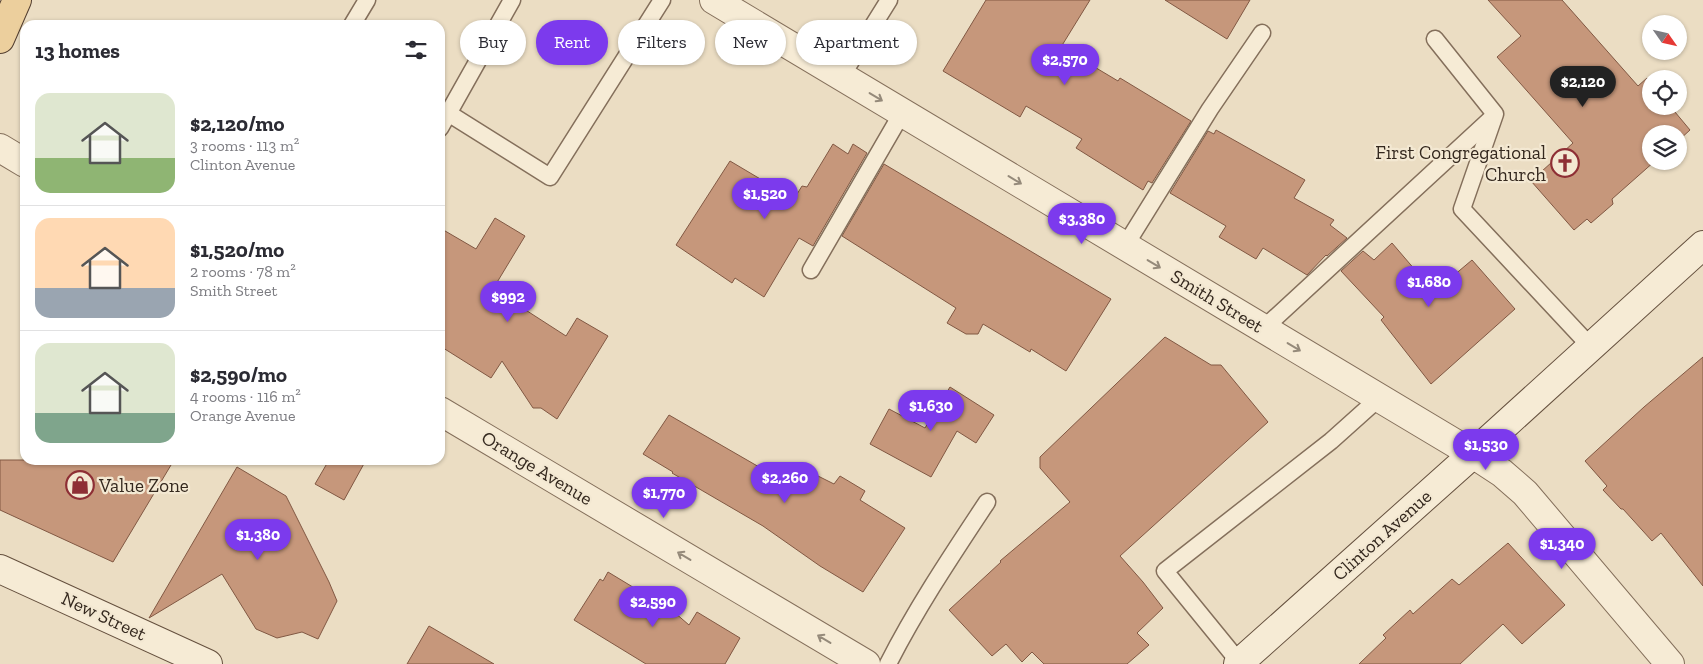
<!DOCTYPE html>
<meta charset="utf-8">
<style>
body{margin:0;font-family:"Zilla Slab",serif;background:#f7f7f7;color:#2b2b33;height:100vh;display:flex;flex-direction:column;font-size:19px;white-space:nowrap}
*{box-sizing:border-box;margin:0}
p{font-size:16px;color:#7c7c81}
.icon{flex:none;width:28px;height:28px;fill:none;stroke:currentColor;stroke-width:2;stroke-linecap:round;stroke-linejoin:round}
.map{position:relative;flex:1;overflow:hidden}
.side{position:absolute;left:20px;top:20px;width:425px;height:445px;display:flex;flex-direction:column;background:#fff;border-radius:15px;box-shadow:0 1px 4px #0004}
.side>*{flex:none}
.guide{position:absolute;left:460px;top:20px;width:475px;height:45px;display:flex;gap:10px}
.needle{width:32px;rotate:124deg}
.tools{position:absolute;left:1642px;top:15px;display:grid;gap:10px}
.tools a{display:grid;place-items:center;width:45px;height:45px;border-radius:50%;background:#fff;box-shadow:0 1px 4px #0004;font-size:25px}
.price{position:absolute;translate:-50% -42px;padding:0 11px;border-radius:18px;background:#7c3aed;color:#fff;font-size:16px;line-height:32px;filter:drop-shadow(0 1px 2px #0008)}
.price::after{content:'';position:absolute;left:50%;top:30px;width:15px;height:11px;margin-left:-8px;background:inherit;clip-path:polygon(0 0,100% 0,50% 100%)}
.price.active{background:#222;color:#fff}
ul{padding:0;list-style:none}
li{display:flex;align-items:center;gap:15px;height:125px;padding:0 15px}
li+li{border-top:1px solid #e1e1e2}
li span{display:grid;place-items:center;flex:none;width:140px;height:100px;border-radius:15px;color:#555}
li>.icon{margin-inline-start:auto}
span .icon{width:60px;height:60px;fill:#fffc;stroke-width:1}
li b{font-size:21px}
h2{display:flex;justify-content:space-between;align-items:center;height:60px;padding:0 15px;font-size:21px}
.tag{padding:0 18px;border-radius:22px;background:#fff;box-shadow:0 1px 4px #0004;font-size:18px;line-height:45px}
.tag.active{background:#7c3aed;color:#fff}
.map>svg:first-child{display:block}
.building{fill:#c6977b;stroke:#815843}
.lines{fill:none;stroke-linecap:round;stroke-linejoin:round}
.service-casing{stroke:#846f5b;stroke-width:19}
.minor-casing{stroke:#846f5b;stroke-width:30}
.secondary-casing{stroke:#65503e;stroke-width:30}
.primary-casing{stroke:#523d2f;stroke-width:30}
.service{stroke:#f6ebd5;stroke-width:16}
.minor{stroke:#f6ebd5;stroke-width:28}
.secondary{stroke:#f6ebd5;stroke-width:28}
.primary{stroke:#eccf9d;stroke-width:28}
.oneway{stroke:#958a7a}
.labels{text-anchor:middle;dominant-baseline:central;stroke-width:4.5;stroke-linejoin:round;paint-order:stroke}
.poi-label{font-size:19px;fill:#34281e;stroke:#f3e8d2;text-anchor:end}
.street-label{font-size:19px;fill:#34281e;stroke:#f3e8d2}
</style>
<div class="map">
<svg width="1703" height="664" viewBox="0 0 1703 664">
<rect width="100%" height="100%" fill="#ebddc3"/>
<g class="building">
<path d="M986,0H1090L1061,47L1118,81L1120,78L1191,121L1152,183L1148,181L1143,190L1076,148L1082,139L1026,106L1020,117L943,71Z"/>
<path d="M1165,0H1250L1227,39Z"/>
<path d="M1488,0H1562L1638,86L1647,78L1651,83V106H1670L1690,130L1679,140V134H1651V161H1655L1612,199L1613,204L1591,223L1587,219L1574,230L1531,181L1573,143L1497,57L1521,36Z"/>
<path d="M1216,130L1305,180L1294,198L1334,220L1330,225L1347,238L1327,256L1326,255L1307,275L1263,248L1256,259L1219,237L1226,226L1170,193L1208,131L1214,134Z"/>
<path d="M833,144L848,154L853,144L867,153L813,246L799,238L764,297L735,278L732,283L676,245L730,161L794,199L802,186L807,187Z"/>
<path d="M884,164L1111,299L1066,371L1031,349L1030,352L983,324L978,334H966L947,323L956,308L842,236Z"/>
<path d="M495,218L525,236L493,289L566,336L577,318L608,336L557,419L541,408H533L502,361L491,378L440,346V228L476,249Z"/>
<path d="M1392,243L1434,292L1472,260L1515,309L1431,384L1381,320L1384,317L1341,271L1363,251L1374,260Z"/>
<path d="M1165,337L1211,365H1221L1268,422L1120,556L1143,582L1163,608L1137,633L1149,645L1127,664H1044L1032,652L1022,662L1006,644L992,656L949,610L1001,562L1000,561L1070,502L1040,468V457Z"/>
<path d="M1703,357V586L1661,533L1652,541L1623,509H1621L1603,490L1607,486L1585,461L1644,407Z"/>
<path d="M950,387L994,415L976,443L957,431L931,477L870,444L889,409L925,428Z"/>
<path d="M669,415L792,486L804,469L834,484L840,476L865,491L860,500L905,528L863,592L820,566L763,526L672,473L673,472L643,454Z"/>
<path d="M0,460H174L113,562L0,510Z"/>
<path d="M329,460H366L344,500L315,484Z"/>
<path d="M237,467L286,496L329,582L337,601L318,639L302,632L277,638L256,629L222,574L149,618Z"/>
<path d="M1508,543L1565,605L1522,644L1503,624L1460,664H1359L1386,638L1383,635L1410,610L1413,614L1452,579L1459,585Z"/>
<path d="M608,572L674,612L689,625L697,612L740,638L725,664H646L574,620L600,579L603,581Z"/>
<path d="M429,626L494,664H407Z"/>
</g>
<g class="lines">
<defs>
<g id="service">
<path d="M352,25L367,0"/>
<path d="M1435,39L1495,114L1462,209L1591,347"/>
<path d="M841,77L889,0"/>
<path d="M448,113L550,177L662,0"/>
<path d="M440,128L512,0"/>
<path d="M1125,246L1210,109L1262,33"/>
<path d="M811,270L902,113"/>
<path d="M1263,329L1493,117"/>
<path d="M1240,663L1165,571L1331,441L1379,398"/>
<path d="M888,664C917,607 952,555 987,502"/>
</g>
<g id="minor">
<path d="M714,0L1473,454L1502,473L1525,493L1670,664"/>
<path d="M0,148L25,163"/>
<path d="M440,411L866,664"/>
</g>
<g id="secondary">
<path d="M0,569L208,664"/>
<path d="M1238,664L1473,454L1703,245"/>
</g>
<path id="primary" d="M0,39L17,0"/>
</defs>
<use href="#service" class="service-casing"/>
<use href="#minor" class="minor-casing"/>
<use href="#secondary" class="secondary-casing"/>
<use href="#primary" class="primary-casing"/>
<use href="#service" class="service"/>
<use href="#minor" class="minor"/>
<use href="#secondary" class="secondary"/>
<use href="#primary" class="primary"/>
</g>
<defs><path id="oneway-shaft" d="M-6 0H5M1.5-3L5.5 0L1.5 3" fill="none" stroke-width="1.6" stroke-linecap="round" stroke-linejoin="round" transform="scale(1.25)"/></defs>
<g class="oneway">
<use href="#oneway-shaft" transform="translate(876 97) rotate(31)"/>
<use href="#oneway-shaft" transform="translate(1015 180) rotate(31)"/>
<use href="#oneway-shaft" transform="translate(1154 264) rotate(31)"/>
<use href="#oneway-shaft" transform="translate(1294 347) rotate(31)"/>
<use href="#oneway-shaft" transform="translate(684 556) rotate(-149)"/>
<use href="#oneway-shaft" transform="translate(824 639) rotate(-149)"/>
</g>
<defs>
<symbol id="church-ring" viewBox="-11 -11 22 22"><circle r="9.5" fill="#f3e8d2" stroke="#8e2f35" stroke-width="1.5"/><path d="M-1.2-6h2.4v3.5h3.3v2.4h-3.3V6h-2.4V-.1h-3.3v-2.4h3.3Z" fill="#8e2f35"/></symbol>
<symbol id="shop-ring" viewBox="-11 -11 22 22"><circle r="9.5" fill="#f3e8d2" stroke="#8e2f35" stroke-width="1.5"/><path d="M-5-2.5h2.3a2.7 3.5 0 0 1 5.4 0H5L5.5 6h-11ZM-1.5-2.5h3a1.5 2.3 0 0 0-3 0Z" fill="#8e2f35"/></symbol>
</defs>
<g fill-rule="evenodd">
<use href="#church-ring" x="1549" y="147" width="32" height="32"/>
<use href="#shop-ring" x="64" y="469" width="32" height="32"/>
</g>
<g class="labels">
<g class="poi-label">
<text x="1546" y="152">First Congregational<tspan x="1546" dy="22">Church</tspan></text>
<text x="99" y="485" text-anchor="start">Value Zone</text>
</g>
<g class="street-label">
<text transform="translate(1217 301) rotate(31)">Smith Street</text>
<text transform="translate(537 468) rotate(31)">Orange Avenue</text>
<text transform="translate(1382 535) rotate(-42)">Clinton Avenue</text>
<text transform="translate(104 616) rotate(25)">New Street</text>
</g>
</g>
</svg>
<div class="tools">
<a><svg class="needle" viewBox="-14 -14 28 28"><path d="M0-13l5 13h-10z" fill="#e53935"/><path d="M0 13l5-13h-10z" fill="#7c7c81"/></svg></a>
<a><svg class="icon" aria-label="locate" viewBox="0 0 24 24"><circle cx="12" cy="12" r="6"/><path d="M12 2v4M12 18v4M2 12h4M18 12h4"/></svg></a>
<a><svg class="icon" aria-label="layers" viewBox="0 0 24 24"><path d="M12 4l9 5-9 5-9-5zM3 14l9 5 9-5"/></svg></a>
</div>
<b class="price" style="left:1065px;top:86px">$2,570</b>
<b class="price active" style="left:1583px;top:108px">$2,120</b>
<b class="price" style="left:765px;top:220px">$1,520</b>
<b class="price" style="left:1082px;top:245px">$3,380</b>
<b class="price" style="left:1429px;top:308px">$1,680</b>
<b class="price" style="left:508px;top:323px">$992</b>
<b class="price" style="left:931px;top:432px">$1,630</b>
<b class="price" style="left:1486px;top:471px">$1,530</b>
<b class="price" style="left:785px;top:504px">$2,260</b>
<b class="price" style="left:664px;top:519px">$1,770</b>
<b class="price" style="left:258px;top:561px">$1,380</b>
<b class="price" style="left:1562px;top:570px">$1,340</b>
<b class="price" style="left:653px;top:628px">$2,590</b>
<div class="guide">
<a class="tag">Buy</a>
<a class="tag active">Rent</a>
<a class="tag">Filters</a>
<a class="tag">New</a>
<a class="tag">Apartment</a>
</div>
<section class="side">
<h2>13 homes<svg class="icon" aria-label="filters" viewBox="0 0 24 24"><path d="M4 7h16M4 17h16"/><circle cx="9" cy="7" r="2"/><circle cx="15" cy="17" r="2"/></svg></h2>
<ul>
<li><span style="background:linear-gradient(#dfe7d0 65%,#8fb573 0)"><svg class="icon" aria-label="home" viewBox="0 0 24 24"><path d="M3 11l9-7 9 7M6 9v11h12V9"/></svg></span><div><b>$2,120/mo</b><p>3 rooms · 113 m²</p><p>Clinton Avenue</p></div></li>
<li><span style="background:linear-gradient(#ffd9b3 70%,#9aa5b1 0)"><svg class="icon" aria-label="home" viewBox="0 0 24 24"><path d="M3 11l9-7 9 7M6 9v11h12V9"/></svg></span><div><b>$1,520/mo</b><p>2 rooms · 78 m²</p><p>Smith Street</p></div></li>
<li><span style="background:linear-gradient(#dfe7d0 70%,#7fa58c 0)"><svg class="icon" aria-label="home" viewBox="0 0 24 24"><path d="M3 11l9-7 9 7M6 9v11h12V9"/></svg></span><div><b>$2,590/mo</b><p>4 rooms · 116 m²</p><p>Orange Avenue</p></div></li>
</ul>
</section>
</div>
